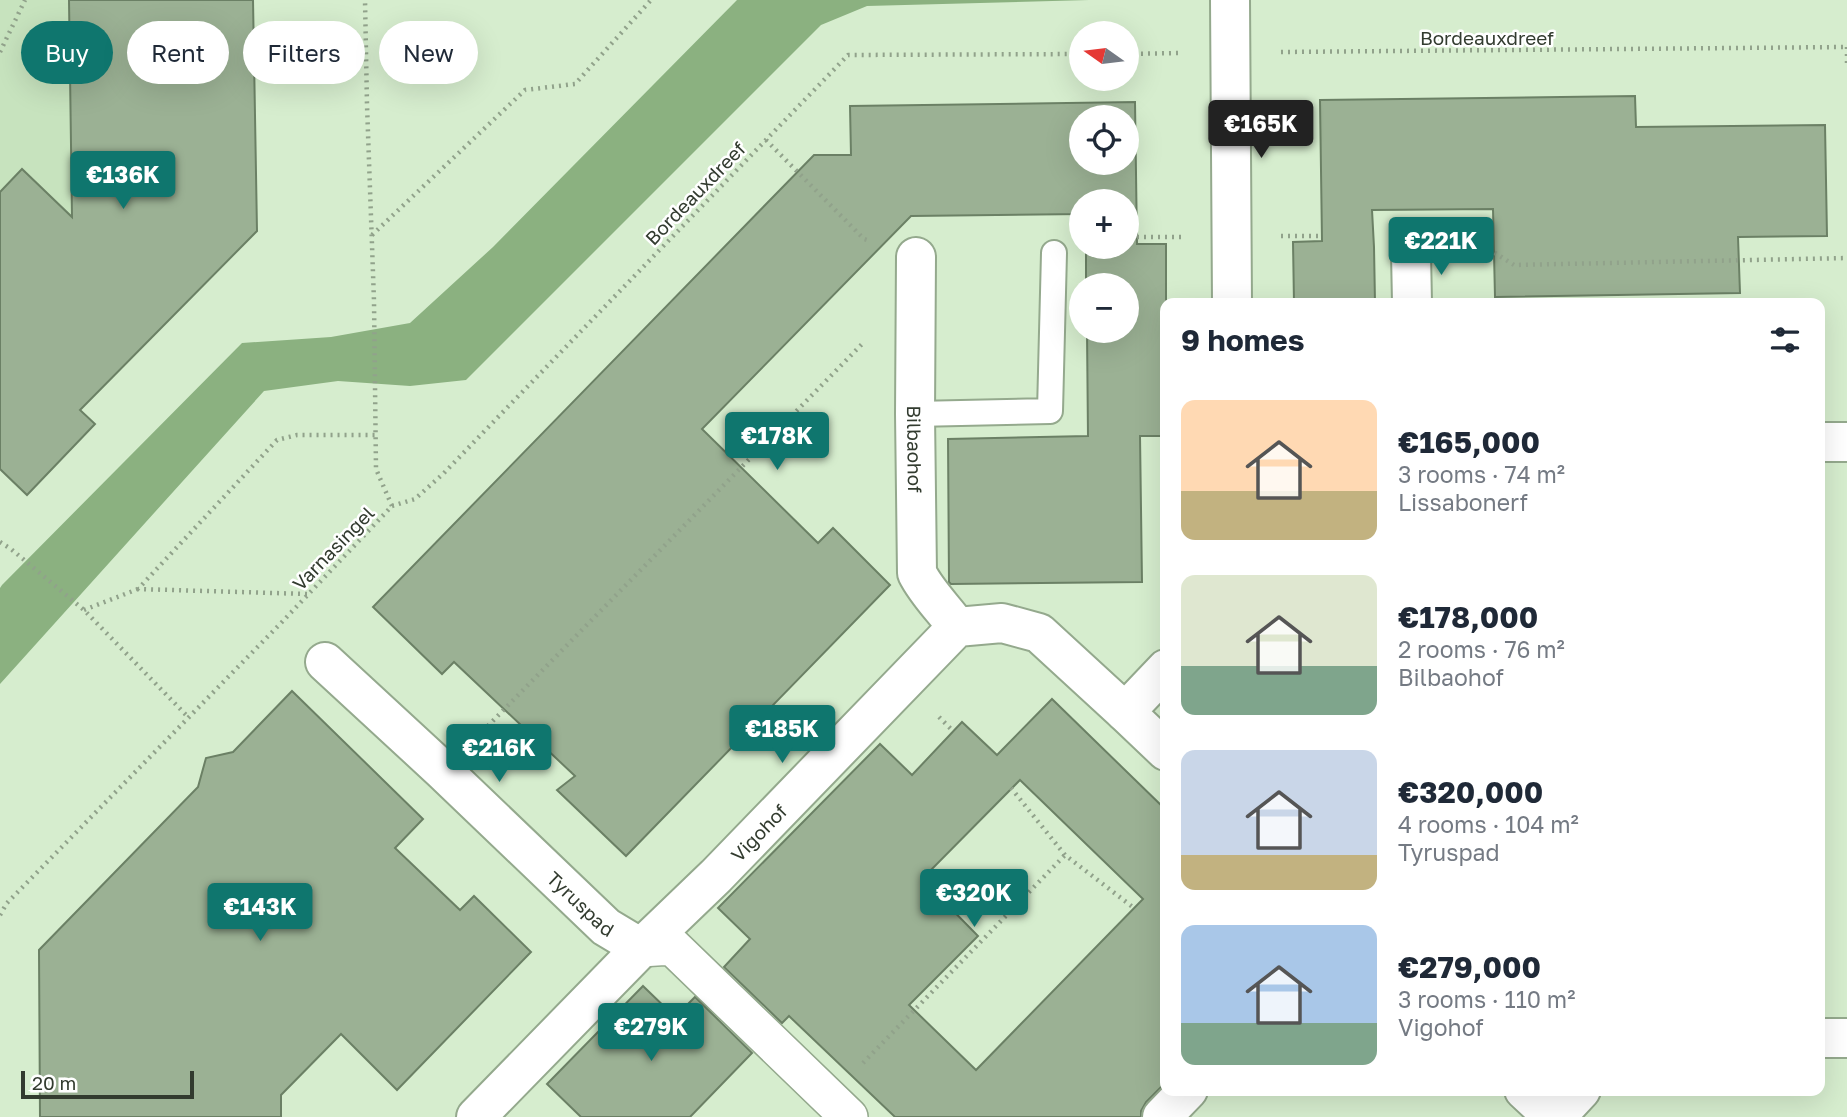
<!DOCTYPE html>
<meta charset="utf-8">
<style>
body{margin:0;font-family:"Golos Text",sans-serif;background:#f6f6f7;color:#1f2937;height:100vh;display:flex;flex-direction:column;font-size:26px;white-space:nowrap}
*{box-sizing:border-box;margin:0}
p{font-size:23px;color:#747a83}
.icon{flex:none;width:38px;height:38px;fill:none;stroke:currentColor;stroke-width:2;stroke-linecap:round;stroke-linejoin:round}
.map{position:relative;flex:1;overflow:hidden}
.side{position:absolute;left:1160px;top:298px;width:665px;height:798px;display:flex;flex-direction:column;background:#fff;border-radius:14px;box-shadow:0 7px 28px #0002}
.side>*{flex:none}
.hud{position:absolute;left:21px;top:21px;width:665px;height:63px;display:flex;gap:14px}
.needle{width:46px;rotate:284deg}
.buttons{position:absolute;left:1069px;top:21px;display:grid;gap:14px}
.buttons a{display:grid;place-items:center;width:70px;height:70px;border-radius:50%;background:#fff;box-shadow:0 7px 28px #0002;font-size:35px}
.scale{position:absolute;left:21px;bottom:18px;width:173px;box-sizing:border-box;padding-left:7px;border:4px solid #323b2f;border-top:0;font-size:19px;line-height:24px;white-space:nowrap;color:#323b2f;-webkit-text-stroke:5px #fff;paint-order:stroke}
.price{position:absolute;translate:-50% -60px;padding:0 16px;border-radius:7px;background:#0f766e;color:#fff;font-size:23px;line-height:46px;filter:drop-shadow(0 2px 4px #0008)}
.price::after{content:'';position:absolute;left:50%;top:42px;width:21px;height:16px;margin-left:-10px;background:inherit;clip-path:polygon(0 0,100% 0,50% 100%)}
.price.active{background:#222;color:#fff}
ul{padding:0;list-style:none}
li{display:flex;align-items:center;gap:21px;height:175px;padding:0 21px}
li span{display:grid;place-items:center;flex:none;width:196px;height:140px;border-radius:14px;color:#555}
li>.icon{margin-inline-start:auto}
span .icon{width:84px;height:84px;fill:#fffc;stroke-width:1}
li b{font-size:30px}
h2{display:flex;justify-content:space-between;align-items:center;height:84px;padding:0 21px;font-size:30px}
.pill{padding:0 24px;border-radius:32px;background:#fff;box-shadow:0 7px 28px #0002;font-size:24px;line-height:63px}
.pill.active{background:#0f766e;color:#fff}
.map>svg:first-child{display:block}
.built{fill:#c7e3be}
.water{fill:#8bb180}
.building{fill:#9bb194;stroke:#6b8065;stroke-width:2;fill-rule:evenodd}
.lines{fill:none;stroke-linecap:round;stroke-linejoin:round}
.service-casing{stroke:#94a98d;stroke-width:28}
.pedestrian-casing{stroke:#94a98d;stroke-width:40}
.minor-casing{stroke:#94a98d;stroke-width:42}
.path{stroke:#91a28b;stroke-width:4.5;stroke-dasharray:2 5;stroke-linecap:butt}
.service{stroke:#fff;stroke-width:24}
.pedestrian{stroke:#fff;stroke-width:37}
.minor{stroke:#fff;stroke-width:38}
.labels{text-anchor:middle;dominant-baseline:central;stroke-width:5;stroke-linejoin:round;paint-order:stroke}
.street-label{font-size:19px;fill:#323b2f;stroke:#fff}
</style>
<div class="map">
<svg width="1847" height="1117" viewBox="0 0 1847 1117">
<rect width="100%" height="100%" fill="#d6edce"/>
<path class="built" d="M0,0H69L71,161L91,180L84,204L71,216L23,169L0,192Z"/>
<path class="water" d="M737,0H1089L867,6L821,25L466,380L410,386L338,381L264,391L0,684V588L2,585L242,343L331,337L410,323L493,247Z"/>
<g class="building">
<path d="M69,0H253L257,231L80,410L95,424L27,495L0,469V192L22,169L72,217Z"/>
<path d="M1635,96L1636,127L1825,125L1827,236L1738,237L1740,293L1495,297L1493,209L1372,210L1374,247L1375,303H1294L1293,242L1322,241L1320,100Z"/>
<path d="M1135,102L1137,244H1166V436H1140L1142,582L951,584L949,582L948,439L1088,436L1087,331H1127V285H1086V247H1127V201H1082V214L911,216L702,429L818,543L833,528L890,585L626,856L557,790L575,776L454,662L442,674L373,607L814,155H851L850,106ZM1082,117H1127V163H1082Z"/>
<path d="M292,691L423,819L395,848L460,910L474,896L531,952L397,1090L341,1034L281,1095V1117H40L39,950L198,787L206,758L233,752Z"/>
<path d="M1052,699L1166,810V1082L1146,1102L1141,1111V1117H895L789,1016L782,1023L724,967L750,939L718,908L880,744L912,775L962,722L997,755ZM1020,780L1143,899L976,1070L909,1005L978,936L922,879Z"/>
<path d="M643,986L675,1017L695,997L752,1053L690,1117H581L547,1084Z"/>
</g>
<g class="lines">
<defs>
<path id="service" d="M915,414L1050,411L1054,253"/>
<path id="pedestrian" d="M641,948L672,946L849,1117"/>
<g id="minor">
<path d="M1230,0L1232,303"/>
<path d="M1411,253L1412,303"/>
<path id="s1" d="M916,257L915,414L917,573C927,593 944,609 957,627"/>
<path d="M1820,442H1847"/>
<path id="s2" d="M325,662L442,770L606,927L641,948"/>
<path d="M1166,669L1125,712L1166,751"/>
<path d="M1820,1038H1847"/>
<path d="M1524,1090L1553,1117"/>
<path id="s3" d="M476,1117L641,948L716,876L957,627L1002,623L1039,633L1125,712"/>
<path d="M1162,1117L1188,1090"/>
<path d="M1556,1117L1581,1090"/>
</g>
</defs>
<use href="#service" class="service-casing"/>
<use href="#pedestrian" class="pedestrian-casing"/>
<use href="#minor" class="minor-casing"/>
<g class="path">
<path d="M1847,47V68"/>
<path d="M0,52L25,0"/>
<path d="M1281,52L1847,47"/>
<path d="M1127,54L1181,53"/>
<path d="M766,140L864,239L870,241"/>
<path d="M372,235L525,90L575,84L651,0"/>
<path d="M1458,235L1465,234L1514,265L1847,258"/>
<path d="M1281,236H1322"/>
<path d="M1137,237H1181"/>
<path d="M392,506L415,499L444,473L848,55L1082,54"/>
<path d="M0,542L11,549L84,610L189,718"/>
<path d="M307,594L138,589L277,440L297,435H376"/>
<path d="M84,610L138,589"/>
<path d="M939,717L953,731"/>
<path d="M478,736L864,342"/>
<path d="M1011,788L1065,855L1134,908"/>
<path d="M0,915L7,903L282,622L392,506L376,469L374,301L367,105L365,0"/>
<path d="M863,1063L1065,855"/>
</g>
<use href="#service" class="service"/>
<use href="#pedestrian" class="pedestrian"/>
<use href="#minor" class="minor"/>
</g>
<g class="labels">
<g class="street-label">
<text x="1487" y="37">Bordeauxdreef</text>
<text transform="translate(695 193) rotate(-46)">Bordeauxdreef</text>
<text stroke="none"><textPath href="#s1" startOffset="192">Bilbaohof</textPath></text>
<text transform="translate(333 548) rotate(-46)">Varnasingel</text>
<text stroke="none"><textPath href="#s3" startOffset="401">Vigohof</textPath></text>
<text stroke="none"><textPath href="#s2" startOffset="352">Tyruspad</textPath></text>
</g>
</g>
</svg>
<div class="buttons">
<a><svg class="needle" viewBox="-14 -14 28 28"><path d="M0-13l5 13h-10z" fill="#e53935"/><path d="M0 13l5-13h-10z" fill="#747a83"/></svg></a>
<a><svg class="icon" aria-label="locate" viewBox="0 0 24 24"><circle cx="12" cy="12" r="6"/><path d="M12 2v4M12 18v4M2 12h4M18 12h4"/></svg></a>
<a>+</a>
<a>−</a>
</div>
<div class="scale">20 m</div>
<b class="price active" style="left:1261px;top:160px">€165K</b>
<b class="price" style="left:123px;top:211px">€136K</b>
<b class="price" style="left:1441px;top:277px">€221K</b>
<b class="price" style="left:777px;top:472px">€178K</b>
<b class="price" style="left:782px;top:765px">€185K</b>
<b class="price" style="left:499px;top:784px">€216K</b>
<b class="price" style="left:974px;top:929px">€320K</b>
<b class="price" style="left:260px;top:943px">€143K</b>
<b class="price" style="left:651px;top:1063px">€279K</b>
<div class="hud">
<a class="pill active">Buy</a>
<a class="pill">Rent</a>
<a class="pill">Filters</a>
<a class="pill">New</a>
</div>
<section class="side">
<h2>9 homes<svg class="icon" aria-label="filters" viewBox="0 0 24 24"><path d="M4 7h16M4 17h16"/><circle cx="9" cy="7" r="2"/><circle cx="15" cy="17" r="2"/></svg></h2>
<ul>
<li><span style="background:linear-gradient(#ffd9b3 65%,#c2b280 0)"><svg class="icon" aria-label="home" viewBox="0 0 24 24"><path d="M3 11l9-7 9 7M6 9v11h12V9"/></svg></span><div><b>€165,000</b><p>3 rooms · 74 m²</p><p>Lissabonerf</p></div></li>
<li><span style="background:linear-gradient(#dfe7d0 65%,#7fa58c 0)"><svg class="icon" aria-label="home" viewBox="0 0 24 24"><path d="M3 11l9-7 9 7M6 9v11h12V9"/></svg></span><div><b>€178,000</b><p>2 rooms · 76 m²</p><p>Bilbaohof</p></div></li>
<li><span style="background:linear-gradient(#c9d6e8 75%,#c2b280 0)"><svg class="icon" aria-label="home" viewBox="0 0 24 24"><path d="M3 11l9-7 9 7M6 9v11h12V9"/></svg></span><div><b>€320,000</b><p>4 rooms · 104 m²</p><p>Tyruspad</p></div></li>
<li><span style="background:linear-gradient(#a9c7e8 70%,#7fa58c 0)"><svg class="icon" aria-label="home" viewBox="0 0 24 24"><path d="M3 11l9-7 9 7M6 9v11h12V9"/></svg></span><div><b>€279,000</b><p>3 rooms · 110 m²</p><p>Vigohof</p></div></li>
</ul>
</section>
</div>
